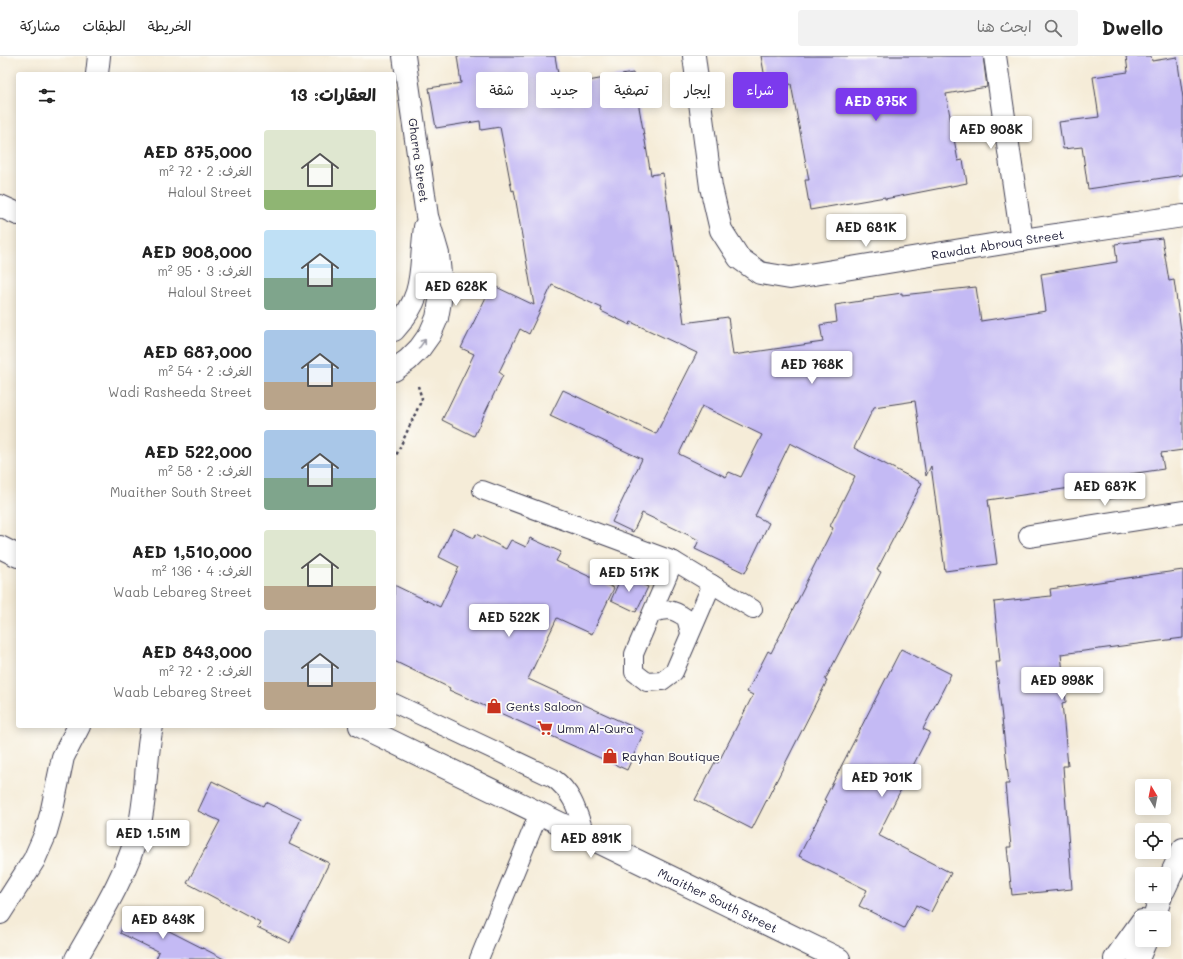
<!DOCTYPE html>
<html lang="ar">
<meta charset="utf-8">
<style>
body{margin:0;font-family:Mali,"Playpen Sans Arabic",sans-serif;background:#f2f2f2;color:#222;direction:rtl;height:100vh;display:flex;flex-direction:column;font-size:15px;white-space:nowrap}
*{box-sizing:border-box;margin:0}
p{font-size:13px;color:#767676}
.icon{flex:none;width:22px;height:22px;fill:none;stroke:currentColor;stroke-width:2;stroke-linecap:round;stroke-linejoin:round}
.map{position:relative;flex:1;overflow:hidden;direction:ltr}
.panel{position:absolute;left:16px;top:16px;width:380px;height:656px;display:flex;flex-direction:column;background:#fff;border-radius:4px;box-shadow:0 2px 10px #0003;direction:rtl}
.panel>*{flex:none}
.banner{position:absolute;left:408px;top:16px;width:380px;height:36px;direction:rtl;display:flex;gap:8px}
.needle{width:26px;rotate:350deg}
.tools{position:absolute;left:1135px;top:723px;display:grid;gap:8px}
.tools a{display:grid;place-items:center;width:36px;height:36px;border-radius:4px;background:#fff;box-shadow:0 2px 10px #0003;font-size:20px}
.price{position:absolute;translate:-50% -34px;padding:0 9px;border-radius:4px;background:#fff;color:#222;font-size:13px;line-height:26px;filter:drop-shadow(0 1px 2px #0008)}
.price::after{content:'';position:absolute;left:50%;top:24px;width:12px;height:9px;margin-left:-6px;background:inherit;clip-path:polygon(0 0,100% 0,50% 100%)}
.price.on{background:#7c3aed;color:#fff}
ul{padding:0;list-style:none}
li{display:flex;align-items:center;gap:12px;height:100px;padding:0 20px}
li span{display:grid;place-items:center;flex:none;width:112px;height:80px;border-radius:4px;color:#555}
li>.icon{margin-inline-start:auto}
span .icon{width:48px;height:48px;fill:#fffc;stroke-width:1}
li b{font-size:17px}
h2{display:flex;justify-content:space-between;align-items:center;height:48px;padding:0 20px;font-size:17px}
.chip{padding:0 14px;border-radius:4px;background:#fff;box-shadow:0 2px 10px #0003;font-size:14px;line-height:36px}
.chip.on{background:#7c3aed;color:#fff}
header{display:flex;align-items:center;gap:24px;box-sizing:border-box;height:56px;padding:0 20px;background:#fff;border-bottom:1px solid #e0e0e0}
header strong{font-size:19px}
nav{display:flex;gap:22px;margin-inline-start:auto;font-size:14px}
.search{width:280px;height:36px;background:#f2f2f2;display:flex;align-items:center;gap:10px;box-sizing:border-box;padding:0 14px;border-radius:4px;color:#767676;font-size:15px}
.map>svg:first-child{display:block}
.building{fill:#c4baf4;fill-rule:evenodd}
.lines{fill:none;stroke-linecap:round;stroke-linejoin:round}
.lane-casing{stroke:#424053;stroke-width:20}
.street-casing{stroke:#424053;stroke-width:24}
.secondary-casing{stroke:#424053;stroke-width:24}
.path{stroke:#424053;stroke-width:2.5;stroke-dasharray:3 3;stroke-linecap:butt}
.lane{stroke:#fff;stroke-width:18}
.street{stroke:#fff;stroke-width:22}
.secondary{stroke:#fff;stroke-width:22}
.oneway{stroke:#9c9ca7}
.labels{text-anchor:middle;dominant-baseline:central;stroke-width:3.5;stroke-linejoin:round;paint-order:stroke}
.street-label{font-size:12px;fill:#22223b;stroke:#fdfcf7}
.poi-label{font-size:12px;fill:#22223b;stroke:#fdfcf7;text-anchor:start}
</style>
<header>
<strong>Dwello</strong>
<div class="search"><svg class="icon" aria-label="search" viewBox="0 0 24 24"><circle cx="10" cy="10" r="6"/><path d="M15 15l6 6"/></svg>ابحث هنا</div>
<nav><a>الخريطة</a><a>الطبقات</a><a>مشاركة</a></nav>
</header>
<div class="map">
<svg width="1183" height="903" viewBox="0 0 1183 903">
<rect width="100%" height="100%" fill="#fdfcf7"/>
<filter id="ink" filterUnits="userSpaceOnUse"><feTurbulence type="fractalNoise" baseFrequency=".025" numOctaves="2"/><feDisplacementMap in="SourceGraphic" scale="8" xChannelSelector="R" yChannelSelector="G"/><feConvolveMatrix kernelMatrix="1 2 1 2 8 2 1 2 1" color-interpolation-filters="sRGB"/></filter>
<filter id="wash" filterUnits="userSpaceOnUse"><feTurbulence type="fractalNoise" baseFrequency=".012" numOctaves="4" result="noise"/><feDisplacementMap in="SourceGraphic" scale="16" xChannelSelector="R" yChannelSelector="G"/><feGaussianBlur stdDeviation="0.9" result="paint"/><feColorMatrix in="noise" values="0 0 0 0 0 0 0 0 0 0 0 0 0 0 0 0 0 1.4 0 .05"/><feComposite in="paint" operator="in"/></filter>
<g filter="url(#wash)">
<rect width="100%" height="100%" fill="#f5ecd8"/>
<g id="blocks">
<g class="building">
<path d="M457,0H555L560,30L633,17L651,119L663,117L684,267L728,261L733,299L823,286L820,269L837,266L835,249L874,243V241L902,237V239L976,231L981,265L1046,255L1041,218L1117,206L1115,188L1162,182L1169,225L1174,224L1183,289V394L1161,397L1164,413L1130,418L1133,439L1108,443L1105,427L988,444L997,508L945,515L931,410L926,420L915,345L874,351L854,392L922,427L877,514L881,516L825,624L827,625L752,773L695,744L715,706L718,707L753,639L747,636L768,595L771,597L805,530H804L833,472L830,470L855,420L790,387L755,460L769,467L745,517L695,493L699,484L642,457L633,476L612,466L642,403L550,360L563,334L656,378L697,297L631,266L630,269L601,255L602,252L552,229L529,278L520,273L499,316L503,319L474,380L442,364L474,298L461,292L492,229L534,249L514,134L512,135L500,71L481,74L480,65L436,72L429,32L461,27ZM702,350L762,379L741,421L729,416L726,421L679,398Z"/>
<path d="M761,0H983L987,31L946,38L958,105L963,104L967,127L885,143V141L810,154L805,124H809L791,28L767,33Z"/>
<path d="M1126,0H1151L1152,5L1177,1L1183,42V119L1088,133L1082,91L1063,93L1059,66L1099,61L1093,21L1128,16Z"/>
<path d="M453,472L474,482L476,478L506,493L511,484L526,491L530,482L561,496L556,505L614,532L592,578L557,562L528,623L644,676L627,714L449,634L450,632L394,605V529L440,551L459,511L439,501Z"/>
<path d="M1183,514V582L1061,598L1066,646L1062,647L1068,710H1063L1072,833L1012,839L1007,791H1011L1005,728H1009L996,606H1000L994,546L1051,540L1050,533Z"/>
<path d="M622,519L648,531L636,556L611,544Z"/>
<path d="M901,593L951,618L923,673L930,676L878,779L951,817L931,856L916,849L904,872L859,850L867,834L799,800L827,745L824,744Z"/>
<path d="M212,725L263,750L265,746L301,763L289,788L329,807L290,887L257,871L260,866L187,827L220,765L198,755Z"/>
<path d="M130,855L224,903H156L159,896L120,877Z"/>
</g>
</g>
</g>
<g filter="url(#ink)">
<use href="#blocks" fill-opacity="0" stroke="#424053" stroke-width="1"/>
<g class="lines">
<defs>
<g id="lane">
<path d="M482,434L674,505L753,553"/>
<path d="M674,505L634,598V616L647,626L662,625L674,616L712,528"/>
<path d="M652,557C668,553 671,552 686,562L690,577"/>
<path d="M394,647L553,722C574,737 578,758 586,781"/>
<path d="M479,903L539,757"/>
</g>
<g id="street">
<path id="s1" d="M694,0L711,131L721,174L739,202L760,217L790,222L1022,184L1183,160"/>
<path d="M995,0L1022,184"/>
<path d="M97,18L99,0"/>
<path d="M0,150L18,158"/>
<path d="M394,274C427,238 419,215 425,171"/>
<path d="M394,314L408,304L420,292L430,278L437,262L440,245L441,228L438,198L427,160L404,0"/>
<path d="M1030,480L1183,456"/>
<path d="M0,857L34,804L45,779L51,758L63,701L79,670"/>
<path d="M76,903C99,862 125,822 138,776C147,742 145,705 152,670"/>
</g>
<g id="secondary">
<path d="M0,491L18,500"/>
<path id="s2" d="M360,670L839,903"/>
<path d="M1164,834L1183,793"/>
<path d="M1154,862L1161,840"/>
<path d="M1115,903L1142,865"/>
<path d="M1138,903L1146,884"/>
</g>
</defs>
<use href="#lane" class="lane-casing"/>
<use href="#street" class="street-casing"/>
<use href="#secondary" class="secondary-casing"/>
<path class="path" d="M394,404L422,343L418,330"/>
<use href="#lane" class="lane"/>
<use href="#street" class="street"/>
<use href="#secondary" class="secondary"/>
</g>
<defs><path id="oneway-shaft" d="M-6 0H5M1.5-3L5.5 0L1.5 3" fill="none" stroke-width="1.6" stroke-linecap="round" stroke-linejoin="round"/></defs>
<use class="oneway" href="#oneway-shaft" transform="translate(422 288) rotate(-54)"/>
</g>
<defs>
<symbol id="shop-bare" viewBox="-9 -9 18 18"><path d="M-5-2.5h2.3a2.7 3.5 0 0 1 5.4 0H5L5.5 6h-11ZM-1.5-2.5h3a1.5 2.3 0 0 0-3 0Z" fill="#c8321e" stroke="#fdfcf7" stroke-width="2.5" paint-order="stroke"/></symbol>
<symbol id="supermarket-bare" viewBox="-9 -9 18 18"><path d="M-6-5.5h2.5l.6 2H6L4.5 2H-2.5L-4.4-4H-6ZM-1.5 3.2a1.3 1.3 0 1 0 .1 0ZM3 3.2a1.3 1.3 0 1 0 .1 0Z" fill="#c8321e" stroke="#fdfcf7" stroke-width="2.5" paint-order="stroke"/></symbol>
</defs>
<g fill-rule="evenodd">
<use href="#shop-bare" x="483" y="639" width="22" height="22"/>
<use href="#supermarket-bare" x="534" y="661" width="22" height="22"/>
<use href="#shop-bare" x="599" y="689" width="22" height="22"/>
</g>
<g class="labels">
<g class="street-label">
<text transform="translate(419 104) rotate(82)">Gharra Street</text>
<text stroke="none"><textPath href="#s1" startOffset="476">Rawdat Abrouq Street</textPath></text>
<text stroke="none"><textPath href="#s2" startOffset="398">Muaither South Street</textPath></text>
</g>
<g class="poi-label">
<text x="506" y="650">Gents Saloon</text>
<text x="557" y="672">Umm Al-Qura</text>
<text x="622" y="700">Rayhan Boutique</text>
</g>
</g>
</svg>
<div class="tools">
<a><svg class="needle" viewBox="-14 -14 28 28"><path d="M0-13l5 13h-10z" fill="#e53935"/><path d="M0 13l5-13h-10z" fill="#767676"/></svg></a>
<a><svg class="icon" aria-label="locate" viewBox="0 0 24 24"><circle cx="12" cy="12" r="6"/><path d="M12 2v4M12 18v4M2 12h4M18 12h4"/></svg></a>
<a>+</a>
<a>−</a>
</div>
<b class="price on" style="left:876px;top:66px">AED 875K</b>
<b class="price" style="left:991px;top:94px">AED 908K</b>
<b class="price" style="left:866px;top:192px">AED 681K</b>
<b class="price" style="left:456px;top:251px">AED 628K</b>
<b class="price" style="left:812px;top:329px">AED 768K</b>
<b class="price" style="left:1105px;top:451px">AED 687K</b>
<b class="price" style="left:629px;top:537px">AED 517K</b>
<b class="price" style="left:509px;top:582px">AED 522K</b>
<b class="price" style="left:1062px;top:645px">AED 998K</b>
<b class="price" style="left:882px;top:742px">AED 701K</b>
<b class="price" style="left:148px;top:798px">AED 1.51M</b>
<b class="price" style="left:591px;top:803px">AED 891K</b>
<b class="price" style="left:163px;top:884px">AED 843K</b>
<div class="banner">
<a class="chip on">شراء</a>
<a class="chip">إيجار</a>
<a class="chip">تصفية</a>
<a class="chip">جديد</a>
<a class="chip">شقة</a>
</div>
<section class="panel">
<h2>العقارات: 13<svg class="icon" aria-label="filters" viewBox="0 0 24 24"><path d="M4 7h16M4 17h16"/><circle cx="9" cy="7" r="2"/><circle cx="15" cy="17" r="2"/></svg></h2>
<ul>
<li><span style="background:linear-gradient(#dfe7d0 75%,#8fb573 0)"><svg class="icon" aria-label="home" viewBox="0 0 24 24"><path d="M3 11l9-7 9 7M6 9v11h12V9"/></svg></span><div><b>AED 875,000</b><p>الغرف: 2 · 72 m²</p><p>Haloul Street</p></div></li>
<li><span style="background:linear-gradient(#bfe0f5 60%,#7fa58c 0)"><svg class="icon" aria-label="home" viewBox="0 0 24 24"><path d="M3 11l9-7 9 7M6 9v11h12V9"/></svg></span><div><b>AED 908,000</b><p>الغرف: 3 · 95 m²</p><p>Haloul Street</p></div></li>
<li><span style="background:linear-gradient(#a9c7e8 65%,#b9a48a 0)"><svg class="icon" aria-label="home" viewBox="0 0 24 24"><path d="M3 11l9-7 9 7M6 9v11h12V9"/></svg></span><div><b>AED 687,000</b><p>الغرف: 2 · 54 m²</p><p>Wadi Rasheeda Street</p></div></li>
<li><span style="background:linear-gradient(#a9c7e8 60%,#7fa58c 0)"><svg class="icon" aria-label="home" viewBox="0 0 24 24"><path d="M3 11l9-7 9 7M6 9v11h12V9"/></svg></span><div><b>AED 522,000</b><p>الغرف: 2 · 58 m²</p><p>Muaither South Street</p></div></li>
<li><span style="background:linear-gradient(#dfe7d0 70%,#b9a48a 0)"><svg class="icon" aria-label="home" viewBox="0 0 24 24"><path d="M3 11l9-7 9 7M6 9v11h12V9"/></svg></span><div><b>AED 1,510,000</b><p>الغرف: 4 · 136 m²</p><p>Waab Lebareg Street</p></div></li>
<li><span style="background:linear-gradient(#c9d6e8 65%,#b9a48a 0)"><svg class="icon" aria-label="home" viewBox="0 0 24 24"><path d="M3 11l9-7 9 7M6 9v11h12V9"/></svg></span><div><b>AED 843,000</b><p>الغرف: 2 · 72 m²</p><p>Waab Lebareg Street</p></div></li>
</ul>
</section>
</div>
